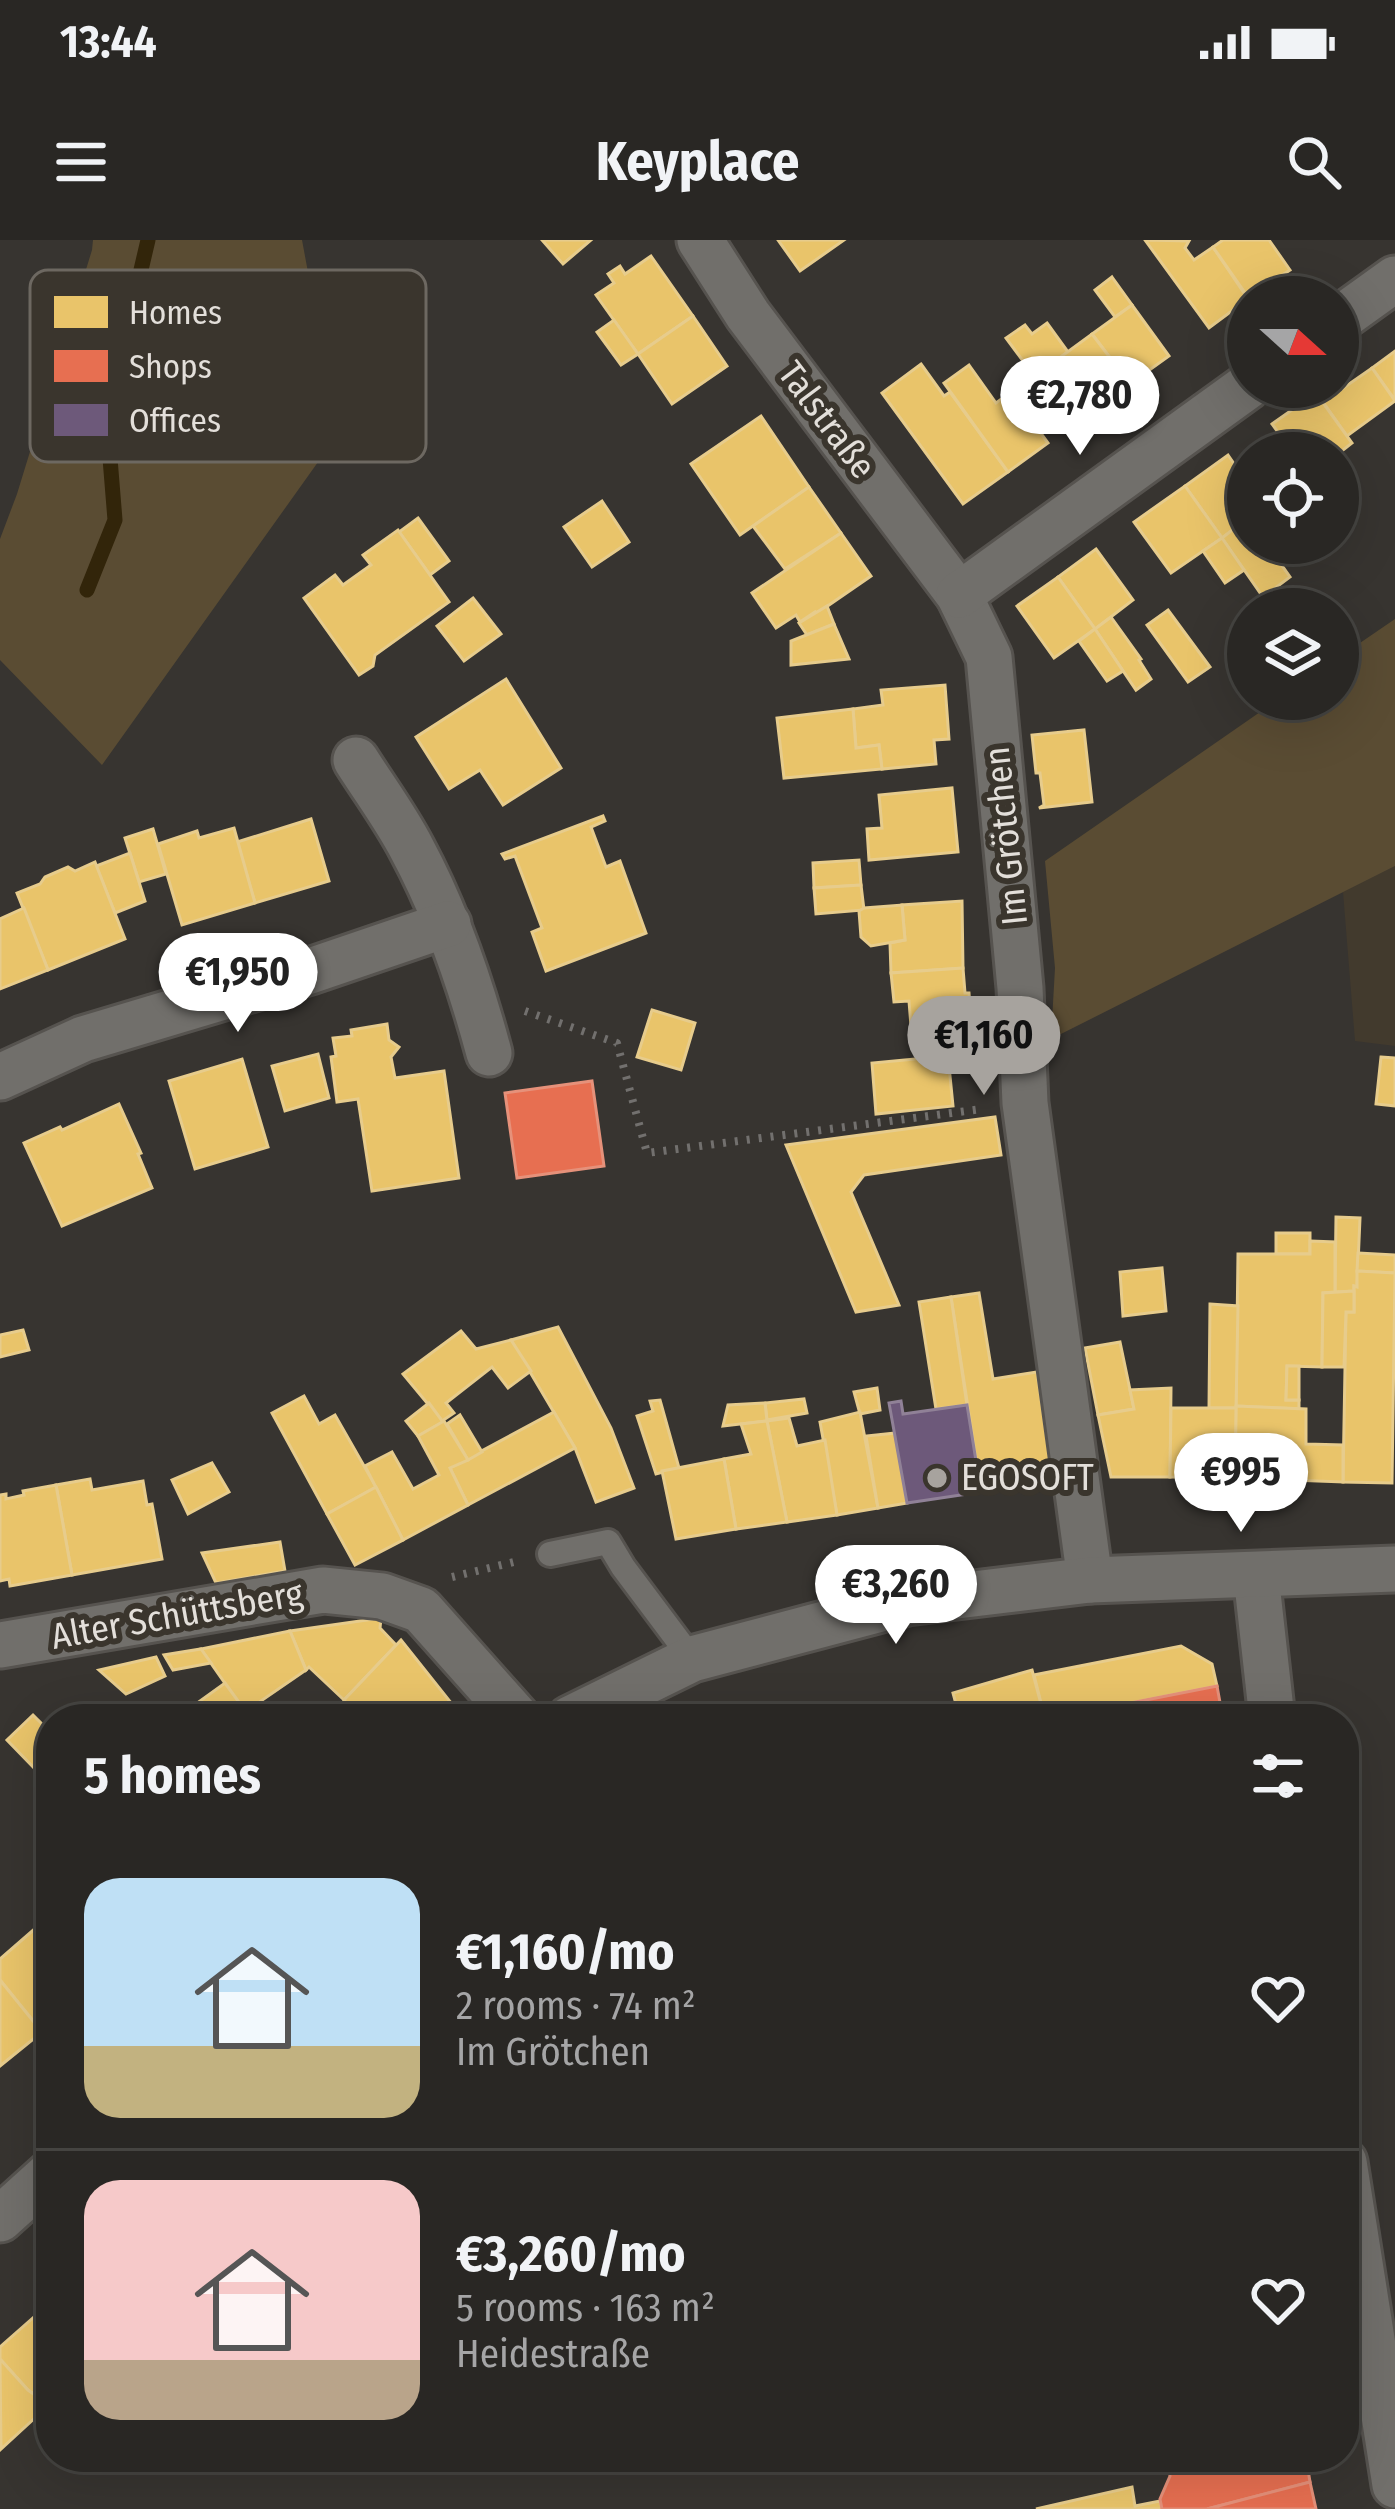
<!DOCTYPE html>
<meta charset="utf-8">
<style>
body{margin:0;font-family:"Fira Sans Condensed",sans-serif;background:#312f2c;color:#f1f3f6;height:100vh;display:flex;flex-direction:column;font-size:45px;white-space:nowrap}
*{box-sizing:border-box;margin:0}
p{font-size:39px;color:#a5a5a6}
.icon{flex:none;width:66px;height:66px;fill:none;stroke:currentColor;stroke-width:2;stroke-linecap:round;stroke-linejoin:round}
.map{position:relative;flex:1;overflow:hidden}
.side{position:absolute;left:36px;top:1464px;width:1323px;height:768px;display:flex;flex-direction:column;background:#292724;border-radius:48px;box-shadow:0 12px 48px #0002,0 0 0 3px #454441}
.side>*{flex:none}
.needle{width:78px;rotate:111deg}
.controls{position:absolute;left:1227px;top:36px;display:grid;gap:24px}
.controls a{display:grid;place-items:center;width:132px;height:132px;border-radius:50%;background:#292724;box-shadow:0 12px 48px #0002,0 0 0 3px #454441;font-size:60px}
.price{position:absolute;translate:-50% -102px;padding:0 27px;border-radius:42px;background:#fff;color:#222;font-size:39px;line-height:78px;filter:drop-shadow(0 3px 6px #0008)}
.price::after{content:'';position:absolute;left:50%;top:72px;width:36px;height:27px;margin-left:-18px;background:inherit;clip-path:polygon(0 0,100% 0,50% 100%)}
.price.selected{background:#a7a39e;color:#111}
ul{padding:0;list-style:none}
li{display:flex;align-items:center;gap:36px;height:300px;padding:0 48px}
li+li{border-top:3px solid #454441}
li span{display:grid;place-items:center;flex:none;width:336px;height:240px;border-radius:36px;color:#555}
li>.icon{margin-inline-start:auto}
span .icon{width:144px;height:144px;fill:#fffc;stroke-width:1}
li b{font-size:51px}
h2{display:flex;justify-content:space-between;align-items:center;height:144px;padding:0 48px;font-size:51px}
.status{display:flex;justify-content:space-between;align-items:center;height:84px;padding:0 60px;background:#292724;direction:ltr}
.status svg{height:33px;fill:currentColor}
header{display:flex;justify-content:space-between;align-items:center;height:156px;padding:0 48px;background:#292724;font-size:54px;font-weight:700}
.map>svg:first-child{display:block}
.built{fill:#423a2d}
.green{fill:#5a4c33}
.homes{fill:#e9c46a;stroke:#e7cc8c;stroke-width:3}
.shops{fill:#e76f51;stroke:#e6917a;stroke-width:3}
.offices{fill:#6d597a;stroke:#908197;stroke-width:3}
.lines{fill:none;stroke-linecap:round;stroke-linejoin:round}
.stream{stroke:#32250a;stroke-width:15}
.service-casing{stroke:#56534f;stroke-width:30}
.minor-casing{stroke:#56534f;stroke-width:51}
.path{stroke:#72706e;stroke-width:8;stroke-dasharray:3 9;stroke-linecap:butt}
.service{stroke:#716f6b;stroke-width:24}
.minor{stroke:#716f6b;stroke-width:45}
.poi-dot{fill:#a7a39e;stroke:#3a352d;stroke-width:4.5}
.labels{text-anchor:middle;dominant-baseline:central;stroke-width:12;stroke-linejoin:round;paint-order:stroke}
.street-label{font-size:36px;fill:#e3dfda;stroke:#3a352d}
.poi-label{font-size:36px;fill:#e3dfda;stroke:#3a352d;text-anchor:start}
.key{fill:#3a352d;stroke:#6d6861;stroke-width:3}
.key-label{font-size:33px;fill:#e3dfda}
</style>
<div class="status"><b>13:44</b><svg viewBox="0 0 49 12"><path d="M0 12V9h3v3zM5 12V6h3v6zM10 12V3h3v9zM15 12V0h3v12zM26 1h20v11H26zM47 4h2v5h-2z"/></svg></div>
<header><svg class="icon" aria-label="menu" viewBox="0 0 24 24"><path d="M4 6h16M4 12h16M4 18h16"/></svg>Keyplace<svg class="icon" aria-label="search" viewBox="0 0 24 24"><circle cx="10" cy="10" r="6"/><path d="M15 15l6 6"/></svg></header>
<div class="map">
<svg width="1395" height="2269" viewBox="0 0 1395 2269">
<rect width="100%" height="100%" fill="#373430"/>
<path class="built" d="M1395,626V806L1355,801L1343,652Z"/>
<g class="green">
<path d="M93,0H302L338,194L102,525L0,420V299L17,254L92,10Z"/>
<path d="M1395,379V626L1051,799L1055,728L1045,621L1279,459H1338V418Z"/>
</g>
<g class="homes">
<path d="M542,0H591L563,24Z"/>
<path d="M778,0H844L800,31Z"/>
<path d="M1145,0L1189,1L1185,8L1194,20L1213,7L1248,59L1209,88Z"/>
<path d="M1223,0H1269L1290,30L1248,57L1213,7Z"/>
<path d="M651,16L693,76L638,114L596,55L614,43L608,34L620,26L625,34Z"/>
<path d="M1112,37L1132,65L1115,77L1095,50Z"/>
<path d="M1132,65L1169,116L1130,144L1092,94Z"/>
<path d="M693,76L727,126L672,164L638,114Z"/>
<path d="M614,80L638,114L621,125L597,92Z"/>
<path d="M1047,83L1068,112L1034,136L1006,98L1025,85L1032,94Z"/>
<path d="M1092,94L1130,144L1088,175L1051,124Z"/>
<path d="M1395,111V160L1372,128Z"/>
<path d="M921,124L944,156L950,152L1008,232L963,264L882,153Z"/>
<path d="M969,125L996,163L1011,152L1024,170L1031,164L1045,182L1037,188L1048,203L1008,232L944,143Z"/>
<path d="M1372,128L1395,161L1347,196L1323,162Z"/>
<path d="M1316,153L1352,203L1338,214L1293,213L1272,184Z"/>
<path d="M761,176L809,247L740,295L691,224Z"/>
<path d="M1228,215L1248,244V279L1222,298L1185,246Z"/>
<path d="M1185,246L1222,298L1171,333L1134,282Z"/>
<path d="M809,247L841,293L785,329L753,286Z"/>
<path d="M602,261L629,302L592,327L564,287Z"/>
<path d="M418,278L449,321L430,335L399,292Z"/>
<path d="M1236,287L1253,311L1266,303L1290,337L1263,357L1222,298Z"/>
<path d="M398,290L449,362L375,415L373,426L359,435L304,358L335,335L343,345L371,325L363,315Z"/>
<path d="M841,293L871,336L816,374L815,372L800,382L796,375L776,388L752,353Z"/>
<path d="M1222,298L1244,330L1225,343L1203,311Z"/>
<path d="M1096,309L1133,360L1095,389L1058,337Z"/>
<path d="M1058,337L1095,389L1054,418L1017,366Z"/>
<path d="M473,358L501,394L464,421L437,386Z"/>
<path d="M827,366L834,384L807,395L799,383Z"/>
<path d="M1168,370L1210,427L1188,442L1147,385Z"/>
<path d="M1111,377L1141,419L1139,420L1151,439L1136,450L1095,389Z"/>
<path d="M834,384L849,419L791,425V401Z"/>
<path d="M1095,389L1123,431L1107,441L1079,401Z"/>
<path d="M506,439L561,528L503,565L480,530L449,549L416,497Z"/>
<path d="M945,445L949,499L934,500L936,524L882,529L879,505L856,508L853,469L883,465L881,450Z"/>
<path d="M853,469L856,508L879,505L882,529L784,538L777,478Z"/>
<path d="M1084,490L1092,562L1039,568L1044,565L1040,533H1036L1032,495Z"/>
<path d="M952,548L958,612L869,620L867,589L882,588L879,555Z"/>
<path d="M603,576L605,581L591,587L606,627L620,621L646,693L546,731L532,692L542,688L515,616L505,619L502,614Z"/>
<path d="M311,579L329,641L255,663L237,602Z"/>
<path d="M234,588L255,663L182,685L158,604L197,591L199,598Z"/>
<path d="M153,589L166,634L139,642L125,598Z"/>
<path d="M130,613L145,661L115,673L96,626Z"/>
<path d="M859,620L861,645L814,648L813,623Z"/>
<path d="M95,622L125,699L48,730L17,653L40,644L45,637L68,627L75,631Z"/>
<path d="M861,645L864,670L816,674L814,648Z"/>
<path d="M962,661L963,728L891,733L890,703L905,700L902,665Z"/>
<path d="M902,665L905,700L871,706L861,697L859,671L864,668Z"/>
<path d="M24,668L48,730L0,749V679Z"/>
<path d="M963,728L965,753H969L972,793L912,799L909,761L894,762L891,733Z"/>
<path d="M652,770L695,783L681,830L637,817Z"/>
<path d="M387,784L389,800L399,807L391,817L395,838L444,831L459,938L372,951L358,859L337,862L331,817L336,816L333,798L352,796L351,790Z"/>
<path d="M318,814L329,858L285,871L272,826Z"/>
<path d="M948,816L953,866L876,874L872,823Z"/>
<path d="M1381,817L1395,818V866L1376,864Z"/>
<path d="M242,819L268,907L195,929L169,841Z"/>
<path d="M119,864L141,913L138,914L152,948L62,986L24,903L60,887L62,890Z"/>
<path d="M995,877L1001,915L864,935L851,952L899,1065L856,1072L786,905Z"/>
<path d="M1336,977L1360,978L1357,1047L1354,1046V1051L1335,1052Z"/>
<rect x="1276" y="993" width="34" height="21"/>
<path d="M1310,1001L1335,1002V1052L1323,1053L1322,1127L1287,1126L1286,1160H1299V1169L1236,1166L1238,1014H1310Z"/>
<path d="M1358,1013L1395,1015V1033L1357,1031Z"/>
<path d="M1162,1028L1166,1071L1123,1076L1120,1032Z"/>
<path d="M1357,1031L1395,1033L1392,1243L1343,1242L1346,1072H1354V1046L1357,1047Z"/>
<path d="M1354,1051V1072H1346L1344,1127H1322L1323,1053Z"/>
<path d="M979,1053L993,1139L1037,1132L1053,1241L981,1252L951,1057Z"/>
<path d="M951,1057L967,1165L936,1169L919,1062Z"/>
<path d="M1210,1064L1238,1066L1236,1168H1209Z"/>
<path d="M558,1087L611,1188L634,1248L596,1262L575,1208L511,1100Z"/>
<path d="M23,1090L29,1110L0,1117V1095Z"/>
<path d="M461,1091L476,1109L511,1100L531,1131L508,1148L492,1127L446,1163L454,1173L442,1181L403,1134Z"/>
<path d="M1120,1102L1134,1169L1098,1175L1085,1108Z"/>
<path d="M1287,1126H1299V1160H1286Z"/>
<path d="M877,1148L880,1170L860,1174L854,1152Z"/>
<path d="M1171,1148L1170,1237H1111L1098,1175L1134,1169L1130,1150Z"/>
<path d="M304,1156L319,1184L335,1175L376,1247L327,1274L272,1173Z"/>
<path d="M804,1159L807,1173L767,1180L765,1163Z"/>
<path d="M660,1160L679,1228L656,1234L637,1176L653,1171L650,1161Z"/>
<path d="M429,1163L443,1182L418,1196L406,1181Z"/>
<path d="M765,1163L767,1181L723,1186L728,1165Z"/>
<path d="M1236,1166L1306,1169V1204L1343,1205V1242L1235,1238Z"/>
<path d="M1171,1168H1236L1235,1238L1170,1237Z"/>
<path d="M554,1172L575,1208L468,1265L450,1228Z"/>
<path d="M860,1172L878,1268L837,1275L820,1182Z"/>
<path d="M460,1175L482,1212L468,1220L447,1184Z"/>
<path d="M789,1178L797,1206L825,1200L837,1275L787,1282L767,1181Z"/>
<path d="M444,1181L468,1220L450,1228L468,1265L403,1300L365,1226L392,1212L413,1249L439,1235L418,1196Z"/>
<path d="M767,1181L787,1282L736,1289L724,1219L751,1214L741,1184Z"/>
<path d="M896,1193L907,1263L878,1268L866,1196Z"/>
<path d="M724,1219L736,1289L676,1299L662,1231Z"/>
<path d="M212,1223L229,1252L188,1274L172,1240Z"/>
<path d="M90,1239L92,1250L143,1241L147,1265L152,1264L162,1319L72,1335L56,1245Z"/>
<path d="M56,1245L72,1335L10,1346L9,1339L0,1341V1255L6,1254V1259L24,1255L23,1251Z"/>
<path d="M376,1247L403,1300L355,1325L327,1274Z"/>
<path d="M280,1302L285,1331L216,1343L202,1313Z"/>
<path d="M381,1378L380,1388L396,1405L344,1460L309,1427L306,1430L290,1391Z"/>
<path d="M290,1391L306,1430L245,1472L201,1409Z"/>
<path d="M401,1400L452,1464L434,1479H359L344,1460Z"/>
<path d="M1181,1406L1212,1424L1217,1446L1100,1469L1102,1479H1045L1034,1435Z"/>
<path d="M201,1409L211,1423L173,1430L164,1415Z"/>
<path d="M156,1417L165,1436L126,1454L99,1430Z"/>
<path d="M1032,1430L1045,1479H960L953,1453Z"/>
<path d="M225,1443L241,1465L221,1479H175Z"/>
<path d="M912,1464L917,1479H874L873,1476Z"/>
<path d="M33,1475L51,1493L49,1508L51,1523L40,1534L7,1500Z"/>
<path d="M46,1679L51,1686V1784L42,1792L0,1740V1719Z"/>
<path d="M0,1740L42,1792L0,1826Z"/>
<path d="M51,2062V2167L28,2150L0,2119V2107Z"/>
<path d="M0,2119L28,2150L49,2165L1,2209Z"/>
<path d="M1132,2247L1135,2266L1160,2261L1162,2269H1036Z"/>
</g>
<g class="shops">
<path d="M592,841L604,926L517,938L505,853Z"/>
<path d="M1217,1446L1223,1479H1102L1100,1469Z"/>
<path d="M1172,2217H1306L1310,2242L1207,2269H1162L1160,2259L1170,2236L1167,2218Z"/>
<path d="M1310,2242L1316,2269H1207Z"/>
</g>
<path class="offices" d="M901,1161L903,1174L967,1165L981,1252L907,1263L889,1163Z"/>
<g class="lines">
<path class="stream" d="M87,350L115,280L109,206L122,111L148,0"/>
<defs>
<path id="service" d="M550,1314L608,1302L623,1327L692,1419"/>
<g id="minor">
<path d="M700,0L748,75L959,355L989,417L1020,748L1025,863L1090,1340"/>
<path d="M1338,80L1395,39"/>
<path d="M959,355L1248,146"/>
<path d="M356,520C375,550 396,578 412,609C447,674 470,742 489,813"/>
<path d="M0,837L83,799L310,731L448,684"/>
<path d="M1256,1335L1272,1479"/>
<path d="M0,1405L323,1350L382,1356L421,1370L518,1479"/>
<path d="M570,1479L692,1419L907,1362L1090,1340L1395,1329"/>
<path d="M1344,1922L1395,2245"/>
<path d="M0,1979L51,1933"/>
</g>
</defs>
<use href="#service" class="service-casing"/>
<use href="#minor" class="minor-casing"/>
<g class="path">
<path d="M525,771L617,803L647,913L982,869"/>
<path d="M452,1337L514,1322"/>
</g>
<use href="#service" class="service"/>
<use href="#minor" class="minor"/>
</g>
<circle class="poi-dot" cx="937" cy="1238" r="12"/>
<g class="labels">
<g class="street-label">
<text transform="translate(827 180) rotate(53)">Talstraße</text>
<text transform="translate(1006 596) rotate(-96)">Im Grötchen</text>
<text transform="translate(177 1375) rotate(-10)">Alter Schüttsberg</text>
</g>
<g class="poi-label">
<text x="961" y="1238">EGOSOFT</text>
</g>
</g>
<rect x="30" y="30" width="396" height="192" rx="18" class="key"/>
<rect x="54" y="56" width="54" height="32" fill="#e9c46a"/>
<rect x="54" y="110" width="54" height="32" fill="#e76f51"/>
<rect x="54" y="164" width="54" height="32" fill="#6d597a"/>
<g class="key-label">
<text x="129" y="84">Homes</text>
<text x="129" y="138">Shops</text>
<text x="129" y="192">Offices</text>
</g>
</svg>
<div class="controls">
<a><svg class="needle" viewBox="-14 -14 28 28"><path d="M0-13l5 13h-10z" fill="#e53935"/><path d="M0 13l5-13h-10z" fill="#a5a5a6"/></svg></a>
<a><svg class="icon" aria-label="locate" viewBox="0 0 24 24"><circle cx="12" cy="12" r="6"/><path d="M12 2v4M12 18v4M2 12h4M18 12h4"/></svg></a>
<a><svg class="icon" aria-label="layers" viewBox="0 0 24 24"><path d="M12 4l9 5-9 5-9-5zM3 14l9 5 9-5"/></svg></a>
</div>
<b class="price" style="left:1080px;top:218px">€2,780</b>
<b class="price" style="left:238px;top:795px">€1,950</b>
<b class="price selected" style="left:984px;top:858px">€1,160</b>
<b class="price" style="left:1241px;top:1295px">€995</b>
<b class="price" style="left:896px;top:1407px">€3,260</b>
<section class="side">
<h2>5 homes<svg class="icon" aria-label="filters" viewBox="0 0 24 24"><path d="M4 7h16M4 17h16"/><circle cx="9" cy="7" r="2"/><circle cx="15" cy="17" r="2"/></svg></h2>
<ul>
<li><span style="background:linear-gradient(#bfe0f5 70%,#c2b280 0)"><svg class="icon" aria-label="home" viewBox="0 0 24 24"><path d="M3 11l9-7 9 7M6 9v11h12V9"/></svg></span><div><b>€1,160/mo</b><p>2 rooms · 74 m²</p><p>Im Grötchen</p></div><svg class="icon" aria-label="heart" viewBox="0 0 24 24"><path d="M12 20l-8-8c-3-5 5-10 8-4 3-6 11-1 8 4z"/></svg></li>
<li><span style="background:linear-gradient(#f6c9c9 75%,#b9a48a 0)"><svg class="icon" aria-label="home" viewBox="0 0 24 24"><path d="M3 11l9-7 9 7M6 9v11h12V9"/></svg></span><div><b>€3,260/mo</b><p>5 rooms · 163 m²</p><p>Heidestraße</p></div><svg class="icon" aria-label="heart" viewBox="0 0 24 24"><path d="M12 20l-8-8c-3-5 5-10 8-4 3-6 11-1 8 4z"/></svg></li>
</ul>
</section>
</div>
